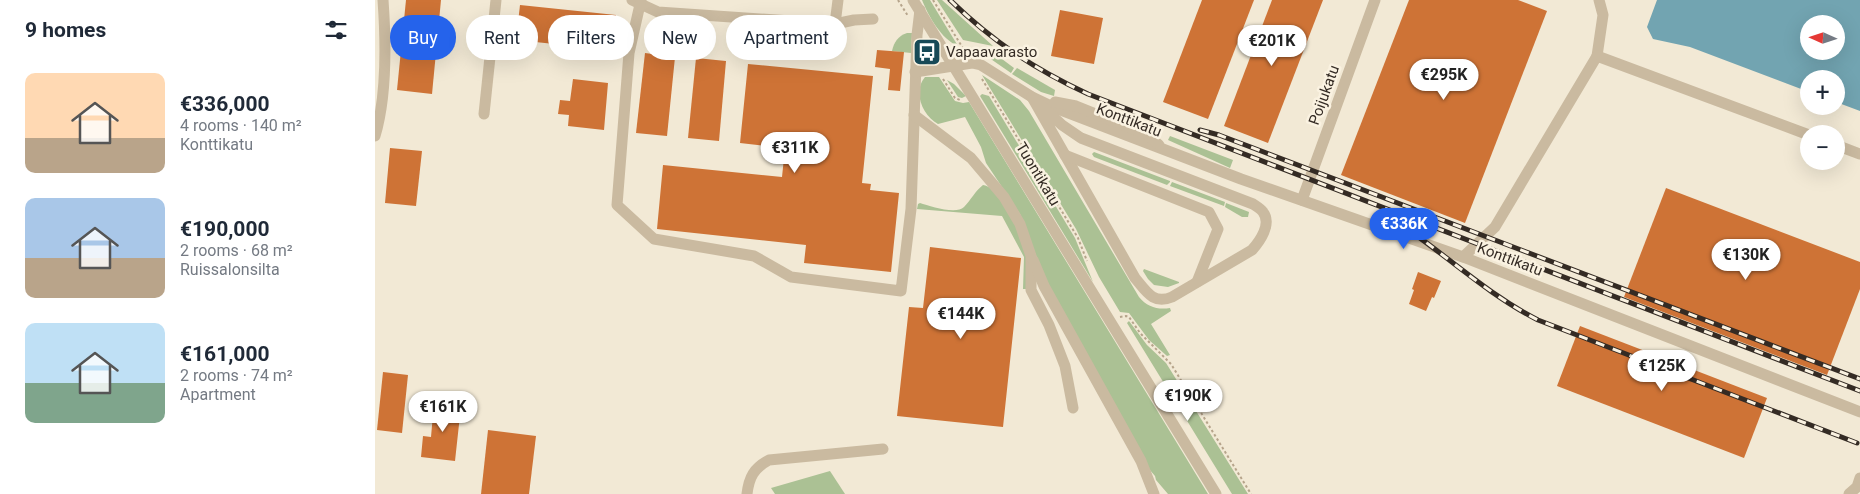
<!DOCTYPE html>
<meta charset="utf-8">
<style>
body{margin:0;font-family:Roboto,sans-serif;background:#f2f2f3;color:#1f2937;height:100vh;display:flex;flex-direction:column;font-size:19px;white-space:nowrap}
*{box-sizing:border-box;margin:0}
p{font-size:16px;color:#747a83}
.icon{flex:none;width:28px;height:28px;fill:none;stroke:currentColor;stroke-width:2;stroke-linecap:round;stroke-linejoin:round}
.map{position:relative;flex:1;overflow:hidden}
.panel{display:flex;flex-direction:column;background:#fff;width:375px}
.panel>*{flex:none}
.guide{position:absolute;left:15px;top:15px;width:475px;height:45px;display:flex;gap:10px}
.needle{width:32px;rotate:273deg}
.tools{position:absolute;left:1425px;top:15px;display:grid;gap:10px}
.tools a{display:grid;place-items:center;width:45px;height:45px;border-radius:50%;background:#fff;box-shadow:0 5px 20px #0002;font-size:25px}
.price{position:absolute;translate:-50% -42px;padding:0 11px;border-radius:18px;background:#fff;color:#222;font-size:16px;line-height:32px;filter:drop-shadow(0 1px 2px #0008)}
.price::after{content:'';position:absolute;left:50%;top:30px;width:15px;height:11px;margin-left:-8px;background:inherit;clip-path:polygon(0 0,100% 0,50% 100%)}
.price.selected{background:#2563eb;color:#fff}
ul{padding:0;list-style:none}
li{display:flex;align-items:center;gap:15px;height:125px;padding:0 25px}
li span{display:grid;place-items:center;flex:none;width:140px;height:100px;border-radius:10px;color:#555}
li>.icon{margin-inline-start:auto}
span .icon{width:60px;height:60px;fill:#fffc;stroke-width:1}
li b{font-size:21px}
h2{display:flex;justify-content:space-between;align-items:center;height:60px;padding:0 25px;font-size:21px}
.tag{padding:0 18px;border-radius:22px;background:#fff;box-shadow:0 5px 20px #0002;font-size:18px;line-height:45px}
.tag.selected{background:#2563eb;color:#fff}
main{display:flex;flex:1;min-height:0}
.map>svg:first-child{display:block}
.green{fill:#abc194}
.water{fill:#72a4b1;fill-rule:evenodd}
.building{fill:#ce7336}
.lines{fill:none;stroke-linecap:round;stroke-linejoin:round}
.path{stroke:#b6a48b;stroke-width:2;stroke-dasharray:2.5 2.5;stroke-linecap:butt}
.minor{stroke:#cabaa0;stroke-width:11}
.rail-casing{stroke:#342b24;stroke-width:5}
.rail{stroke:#faf2e1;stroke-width:3;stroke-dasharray:9;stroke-linecap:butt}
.labels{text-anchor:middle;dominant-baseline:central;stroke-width:5;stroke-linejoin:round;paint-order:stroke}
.poi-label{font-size:15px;fill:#342b24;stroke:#faf2e1;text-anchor:start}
.street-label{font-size:15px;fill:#342b24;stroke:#faf2e1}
</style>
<main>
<section class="panel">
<h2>9 homes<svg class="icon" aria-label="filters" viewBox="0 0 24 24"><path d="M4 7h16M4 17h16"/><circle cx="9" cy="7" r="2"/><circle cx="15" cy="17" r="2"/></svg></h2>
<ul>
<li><span style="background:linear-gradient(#ffd9b3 65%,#b9a48a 0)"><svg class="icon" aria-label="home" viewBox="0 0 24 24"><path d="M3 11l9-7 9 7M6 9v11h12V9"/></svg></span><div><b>€336,000</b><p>4 rooms · 140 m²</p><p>Konttikatu</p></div></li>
<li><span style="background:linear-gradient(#a9c7e8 60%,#b9a48a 0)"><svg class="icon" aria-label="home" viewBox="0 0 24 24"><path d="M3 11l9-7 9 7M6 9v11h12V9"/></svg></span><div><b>€190,000</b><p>2 rooms · 68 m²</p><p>Ruissalonsilta</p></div></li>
<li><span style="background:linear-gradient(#bfe0f5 60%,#7fa58c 0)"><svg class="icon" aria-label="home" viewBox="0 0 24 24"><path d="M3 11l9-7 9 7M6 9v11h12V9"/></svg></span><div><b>€161,000</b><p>2 rooms · 74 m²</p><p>Apartment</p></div></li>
</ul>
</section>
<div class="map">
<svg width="1485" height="494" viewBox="0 0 1485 494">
<rect width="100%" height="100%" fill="#f2e9d5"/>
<g class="green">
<path d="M547,0H555L583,46C566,39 554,17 547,0Z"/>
<path d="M562,0H567L618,46L588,40Z"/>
<path d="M532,33H537L536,53L517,51C519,42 523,36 532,33Z"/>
<path d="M602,48L619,53L639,68L636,73L610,55L601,51Z"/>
<path d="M642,68L680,90L679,96L666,92L637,74Z"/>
<path d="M607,75L645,100L654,111L764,297C772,307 783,310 795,308L796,311L776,324L795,355L792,356L774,340L754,313L745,312L724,277L701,229Z"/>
<path d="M550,77H564L580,101L588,103L594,102L833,494H793L781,480L780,476L774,469L669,276L645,214L611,163L606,147L590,117L563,124C548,116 537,92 550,77Z"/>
<path d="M572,80L579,84L591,96L587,98L583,97Z"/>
<path d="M607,94L614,96L700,238L718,282L605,96Z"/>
<path d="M795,136L858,160L855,168L793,140Z"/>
<path d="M719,152L795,181V182L792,185L719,157L717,154Z"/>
<path d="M797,182L850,202L849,206L795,186Z"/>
<path d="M608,185C625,187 646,234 650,250C653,262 652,277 653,289H648L649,257L627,216L542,209L543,204L545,203C555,206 581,215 589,207C596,200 600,191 608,185Z"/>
<path d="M851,203L874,212L873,217H867L850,207Z"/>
<path d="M769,269L804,282V283L793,287L779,285L773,279L768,271Z"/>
<path d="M754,321L772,345L791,363L873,494H857L752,323Z"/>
<path d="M455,471L470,494H400L396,488Z"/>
</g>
<path class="water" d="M1282,0H1485V111L1461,102V79H1434V92L1315,47L1278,39L1272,27ZM1434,24H1461V51H1434Z"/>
<g class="building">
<path d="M31,0H66L57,94L22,90Z"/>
<path d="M827,0H879L833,119L788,102Z"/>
<path d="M897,0H948L893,143L849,126Z"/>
<path d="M1034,0H1143L1172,11L1090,223L966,175Z"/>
<path d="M145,5L241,15L237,50L141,40Z"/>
<path d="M685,10L728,18L719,64L676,56Z"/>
<path d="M502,50L529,52L525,91L513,90L515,69L500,67Z"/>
<path d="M270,53L300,57L292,136L261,133Z"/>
<path d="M321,58L351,61L344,141L313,138Z"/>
<path d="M373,64L498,76L487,183L496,184L495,190L524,193L516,272L429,263L431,245L282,229L288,165L407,177L410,148L365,143Z"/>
<path d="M198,79L233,83L229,130L193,126L194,115L183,114L185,100L195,101Z"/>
<path d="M15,148L47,151L41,206L10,203Z"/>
<path d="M1291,188L1485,262V289L1452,375L1249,297Z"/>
<path d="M555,247L646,258L628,427L522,416L534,307L548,308Z"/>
<path d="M1043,272L1066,281L1059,298L1057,297L1051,311L1034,304L1039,290L1037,289Z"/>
<path d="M1205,326L1392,398L1369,458L1182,386Z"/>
<path d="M8,372L33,375L27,433L2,430Z"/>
<path d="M59,403L86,406L80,461L46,457L48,436L56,437Z"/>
<path d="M113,430L161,436L154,494H106Z"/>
</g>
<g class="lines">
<g class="path">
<path d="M523,0L533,16"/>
<path d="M558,0L591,53"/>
<path d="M568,79L580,98L585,100"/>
<path d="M607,79L703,238L712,261"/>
<path d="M745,317L751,316L754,317L765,333L796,364L876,494"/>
</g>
<g class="minor">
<path d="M257,0L283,12L460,24L479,20L498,19"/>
<path d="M266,0L254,53L242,205L279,239L379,256L416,277L526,291L536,209L542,35L545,10"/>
<path d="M538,0L841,494"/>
<path d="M460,24L463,0"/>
<path d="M1222,56L1228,15L1224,0"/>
<path d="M540,72L597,63L606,65L657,97L678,107L866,179L1088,257L1485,412"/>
<path d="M657,97L687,125L706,138L878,204C881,206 886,209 888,212C897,224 885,241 877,250L797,297C778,305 771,291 760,278Z"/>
<path d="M680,102L701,106L773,135L784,145"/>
<path d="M109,114L121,0"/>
<path d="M539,115L596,158L629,197L645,224L656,256V290L674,325L690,366L698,408"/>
<path d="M0,136C12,96 11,42 8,0"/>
<path d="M1461,145L1485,154"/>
<path d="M690,155L834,212L843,229L822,282"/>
<path d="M927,200L1000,0"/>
<path d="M1088,257L1120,227L1222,56L1434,135"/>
<path d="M658,260L669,286L766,461L779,494"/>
<path d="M372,494C374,477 379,468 394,460L508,449"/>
<path d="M1474,494L1482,487L1485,478"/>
</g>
<defs>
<g id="rail">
<path d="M575,0C617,41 659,69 713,94L1485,391"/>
<path d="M825,130L844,135L1485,379"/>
<path d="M1007,212C1061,245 1106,291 1163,320L1482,443"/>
</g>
</defs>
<use href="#rail" class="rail-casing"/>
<use href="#rail" class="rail"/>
</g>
<defs>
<symbol id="bus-square" viewBox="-11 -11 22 22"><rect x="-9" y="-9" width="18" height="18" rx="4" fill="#174957" stroke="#faf2e1"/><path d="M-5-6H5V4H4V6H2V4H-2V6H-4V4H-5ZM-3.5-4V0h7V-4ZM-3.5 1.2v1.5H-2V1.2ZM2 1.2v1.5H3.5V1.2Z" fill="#fff"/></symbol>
</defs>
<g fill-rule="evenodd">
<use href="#bus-square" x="536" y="36" width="32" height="32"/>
</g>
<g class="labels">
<g class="poi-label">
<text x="571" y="52">Vapaavarasto</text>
</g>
<g class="street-label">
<text transform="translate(949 95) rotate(-70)">Poijukatu</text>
<text transform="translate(754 120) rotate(21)">Konttikatu</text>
<text transform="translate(663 174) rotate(59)">Tuontikatu</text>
<text transform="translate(1135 259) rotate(21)">Konttikatu</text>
</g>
</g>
</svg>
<div class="tools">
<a><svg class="needle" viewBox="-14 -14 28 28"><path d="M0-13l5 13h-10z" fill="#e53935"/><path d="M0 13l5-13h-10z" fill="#747a83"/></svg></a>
<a>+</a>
<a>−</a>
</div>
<b class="price" style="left:897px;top:67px">€201K</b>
<b class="price" style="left:1069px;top:101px">€295K</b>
<b class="price" style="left:420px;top:174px">€311K</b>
<b class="price selected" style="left:1029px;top:250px">€336K</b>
<b class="price" style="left:1371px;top:281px">€130K</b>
<b class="price" style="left:586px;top:340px">€144K</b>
<b class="price" style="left:1287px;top:392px">€125K</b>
<b class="price" style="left:813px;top:422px">€190K</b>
<b class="price" style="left:68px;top:433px">€161K</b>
<div class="guide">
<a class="tag selected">Buy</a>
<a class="tag">Rent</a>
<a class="tag">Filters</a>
<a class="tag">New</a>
<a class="tag">Apartment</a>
</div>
</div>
</main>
